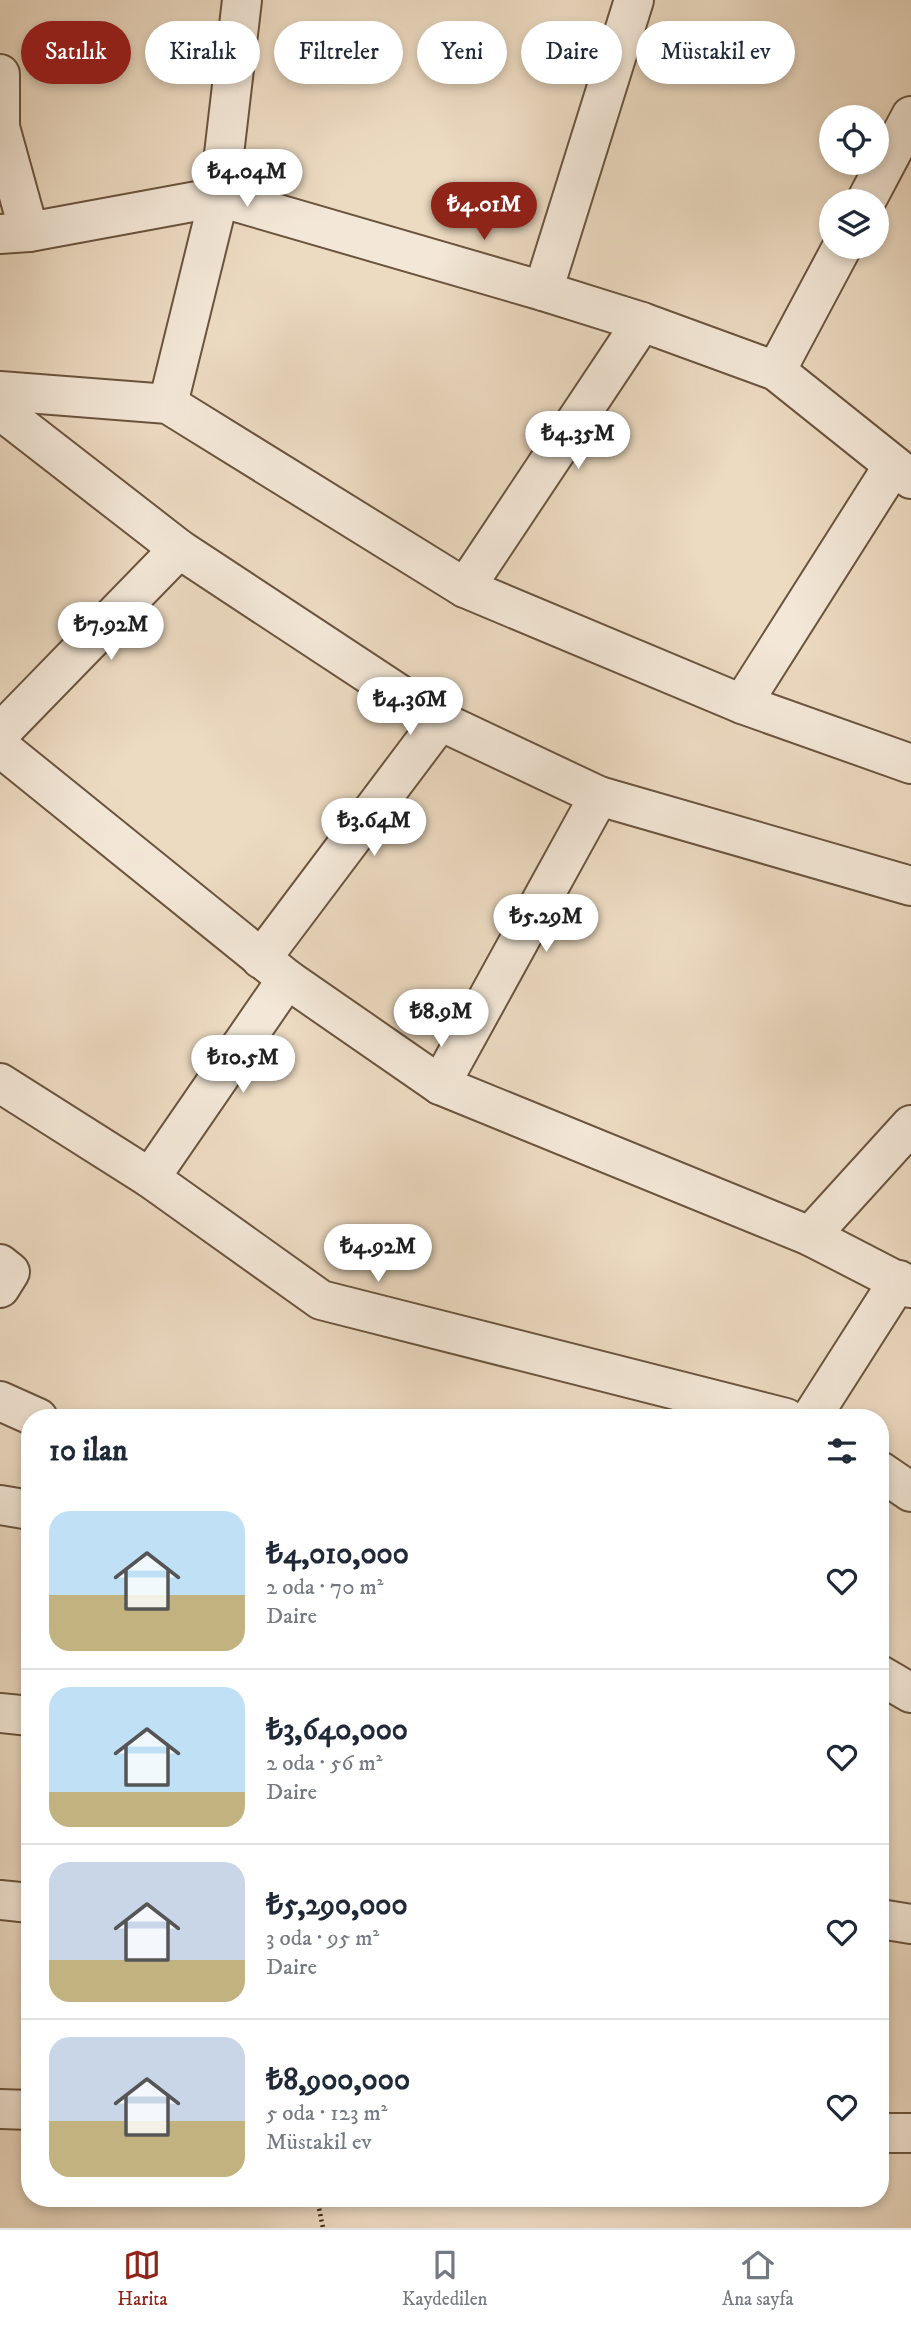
<!DOCTYPE html>
<html lang="tr">
<meta charset="utf-8">
<style>
body{margin:0;font-family:"IM FELL DW Pica",serif;background:#f2f2f3;color:#1f2937;height:100vh;display:flex;flex-direction:column;font-size:26px;white-space:nowrap}
*{box-sizing:border-box;margin:0}
p{font-size:23px;color:#747a83}
.icon{flex:none;width:38px;height:38px;fill:none;stroke:currentColor;stroke-width:2;stroke-linecap:round;stroke-linejoin:round}
.map{position:relative;flex:1;overflow:hidden}
.side{position:absolute;left:21px;top:1409px;width:868px;height:798px;display:flex;flex-direction:column;background:#fff;border-radius:28px;box-shadow:0 4px 10px #0003}
.side>*{flex:none}
.hud{position:absolute;left:21px;top:21px;width:870px;height:63px;display:flex;gap:14px}
.controls{position:absolute;left:819px;top:105px;display:grid;gap:14px}
.controls a{display:grid;place-items:center;width:70px;height:70px;border-radius:50%;background:#fff;box-shadow:0 4px 10px #0003;font-size:35px}
.price{position:absolute;translate:-50% -60px;padding:0 16px;border-radius:24px;background:#fff;color:#222;font-size:23px;line-height:46px;filter:drop-shadow(0 2px 4px #0008)}
.price::after{content:'';position:absolute;left:50%;top:42px;width:21px;height:16px;margin-left:-10px;background:inherit;clip-path:polygon(0 0,100% 0,50% 100%)}
.price.active{background:#8f2418;color:#fff}
ul{padding:0;list-style:none}
li{display:flex;align-items:center;gap:21px;height:175px;padding:0 28px}
li+li{border-top:2px solid #e0e1e3}
li span{display:grid;place-items:center;flex:none;width:196px;height:140px;border-radius:21px;color:#555}
li>.icon{margin-inline-start:auto}
span .icon{width:84px;height:84px;fill:#fffc;stroke-width:1}
li b{font-size:30px}
h2{display:flex;justify-content:space-between;align-items:center;height:84px;padding:0 28px;font-size:30px}
.chip{padding:0 24px;border-radius:32px;background:#fff;box-shadow:0 4px 10px #0003;font-size:24px;line-height:63px}
.chip.active{background:#8f2418;color:#fff}
.tab-bar{display:flex;justify-content:space-around;align-items:center;height:98px;border-top:2px solid #e0e1e3;background:#fff;font-size:19px;color:#747a83}
.tab-bar a{display:grid;justify-items:center;gap:4px}
.tab-bar .active{color:#8f2418}
.map>svg:first-child{display:block}
.lines{fill:none;stroke-linecap:round;stroke-linejoin:round}
.minor-casing{stroke:#6b543e;stroke-width:42}
.path{stroke:#402812;stroke-width:4.5;stroke-dasharray:2 3.5;stroke-linecap:butt}
.minor{stroke:#f3e7d7;stroke-width:38}
</style>
<div class="map">
<svg width="911" height="2228" viewBox="0 0 911 2228">
<rect width="100%" height="100%" fill="#ecdac1"/>
<filter id="stains"><feTurbulence type="fractalNoise" baseFrequency=".00286" numOctaves="4"/><feColorMatrix values="0 0 0 0 .2 0 0 0 0 .09 0 0 0 0 .02 0 0 0 .5 -.17"/></filter>
<radialGradient id="worn" r=".72"><stop offset=".6" stop-color="#630" stop-opacity="0"/><stop offset="1" stop-color="#630" stop-opacity=".3"/></radialGradient>
<g class="lines">
<defs>
<g id="minor">
<path d="M0,74V127L29,232"/>
<path d="M866,201L911,116"/>
<path d="M0,234L29,232L219,197L543,291L642,322L776,371L911,479"/>
<path d="M543,291L634,0"/>
<path d="M776,371L842,247"/>
<path d="M0,391L168,404L465,588L742,704L911,764"/>
<path d="M168,404L219,197L242,0"/>
<path d="M0,410L179,549L440,721L599,796L911,886"/>
<path d="M465,588L642,322"/>
<path d="M742,704L893,466"/>
<path d="M0,733L179,549"/>
<path d="M0,747L287,979L440,1085L810,1236L911,1288"/>
<path d="M261,959L440,721"/>
<path d="M0,1083L150,1178L321,1300L786,1418"/>
<path d="M440,1085L599,796"/>
<path d="M150,1178L287,979"/>
<path d="M810,1236L911,1125"/>
<path d="M0,1264L10,1272L0,1288"/>
<path d="M0,1401L38,1418"/>
<path d="M811,1418L899,1280"/>
<path d="M880,1471L911,1492"/>
<path d="M0,1505L30,1510"/>
<path d="M880,1675L911,1693"/>
<path d="M0,1713L30,1716"/>
<path d="M0,1900L30,1903"/>
<path d="M880,1919L911,1924"/>
<path d="M0,2109L30,2110"/>
<path d="M880,2133H911"/>
</g>
</defs>
<use href="#minor" class="minor-casing"/>
<path class="path" d="M317,2198L323,2228"/>
<use href="#minor" class="minor"/>
</g>
<rect width="100%" height="100%" filter="url(#stains)"/>
<rect width="100%" height="100%" fill="url(#worn)"/>
</svg>
<div class="controls">
<a><svg class="icon" aria-label="locate" viewBox="0 0 24 24"><circle cx="12" cy="12" r="6"/><path d="M12 2v4M12 18v4M2 12h4M18 12h4"/></svg></a>
<a><svg class="icon" aria-label="layers" viewBox="0 0 24 24"><path d="M12 4l9 5-9 5-9-5zM3 14l9 5 9-5"/></svg></a>
</div>
<b class="price" style="left:247px;top:209px">₺4.04M</b>
<b class="price active" style="left:484px;top:242px">₺4.01M</b>
<b class="price" style="left:578px;top:471px">₺4.35M</b>
<b class="price" style="left:111px;top:662px">₺7.92M</b>
<b class="price" style="left:410px;top:737px">₺4.36M</b>
<b class="price" style="left:374px;top:858px">₺3.64M</b>
<b class="price" style="left:546px;top:954px">₺5.29M</b>
<b class="price" style="left:441px;top:1049px">₺8.9M</b>
<b class="price" style="left:243px;top:1095px">₺10.5M</b>
<b class="price" style="left:378px;top:1284px">₺4.92M</b>
<div class="hud">
<a class="chip active">Satılık</a>
<a class="chip">Kiralık</a>
<a class="chip">Filtreler</a>
<a class="chip">Yeni</a>
<a class="chip">Daire</a>
<a class="chip">Müstakil ev</a>
</div>
<section class="side">
<h2>10 ilan<svg class="icon" aria-label="filters" viewBox="0 0 24 24"><path d="M4 7h16M4 17h16"/><circle cx="9" cy="7" r="2"/><circle cx="15" cy="17" r="2"/></svg></h2>
<ul>
<li><span style="background:linear-gradient(#bfe0f5 60%,#c2b280 0)"><svg class="icon" aria-label="home" viewBox="0 0 24 24"><path d="M3 11l9-7 9 7M6 9v11h12V9"/></svg></span><div><b>₺4,010,000</b><p>2 oda · 70 m²</p><p>Daire</p></div><svg class="icon" aria-label="heart" viewBox="0 0 24 24"><path d="M12 20l-8-8c-3-5 5-10 8-4 3-6 11-1 8 4z"/></svg></li>
<li><span style="background:linear-gradient(#bfe0f5 75%,#c2b280 0)"><svg class="icon" aria-label="home" viewBox="0 0 24 24"><path d="M3 11l9-7 9 7M6 9v11h12V9"/></svg></span><div><b>₺3,640,000</b><p>2 oda · 56 m²</p><p>Daire</p></div><svg class="icon" aria-label="heart" viewBox="0 0 24 24"><path d="M12 20l-8-8c-3-5 5-10 8-4 3-6 11-1 8 4z"/></svg></li>
<li><span style="background:linear-gradient(#c9d6e8 70%,#c2b280 0)"><svg class="icon" aria-label="home" viewBox="0 0 24 24"><path d="M3 11l9-7 9 7M6 9v11h12V9"/></svg></span><div><b>₺5,290,000</b><p>3 oda · 95 m²</p><p>Daire</p></div><svg class="icon" aria-label="heart" viewBox="0 0 24 24"><path d="M12 20l-8-8c-3-5 5-10 8-4 3-6 11-1 8 4z"/></svg></li>
<li><span style="background:linear-gradient(#c9d6e8 60%,#c2b280 0)"><svg class="icon" aria-label="home" viewBox="0 0 24 24"><path d="M3 11l9-7 9 7M6 9v11h12V9"/></svg></span><div><b>₺8,900,000</b><p>5 oda · 123 m²</p><p>Müstakil ev</p></div><svg class="icon" aria-label="heart" viewBox="0 0 24 24"><path d="M12 20l-8-8c-3-5 5-10 8-4 3-6 11-1 8 4z"/></svg></li>
</ul>
</section>
</div>
<nav class="tab-bar">
<a class="active"><svg class="icon" aria-label="map" viewBox="0 0 24 24"><path d="M3 6l6-2 6 2 6-2v14l-6 2-6-2-6 2zM9 4v14M15 6v14"/></svg>Harita</a>
<a><svg class="icon" aria-label="saved" viewBox="0 0 24 24"><path d="M7 4h10v16l-5-4-5 4z"/></svg>Kaydedilen</a>
<a><svg class="icon" aria-label="home" viewBox="0 0 24 24"><path d="M3 11l9-7 9 7M6 9v11h12V9"/></svg>Ana sayfa</a>
</nav>
